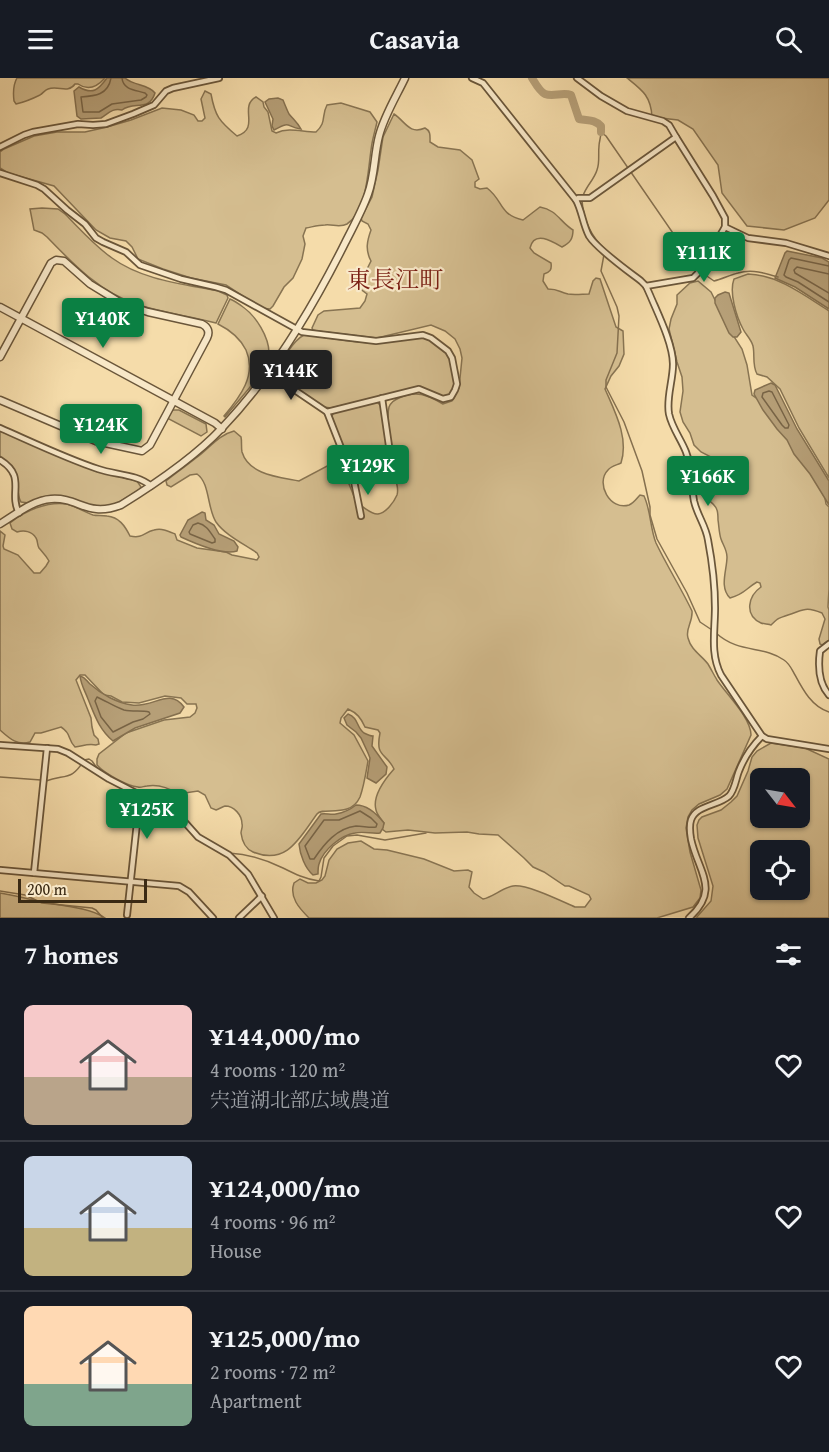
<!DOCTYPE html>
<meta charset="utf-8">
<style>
body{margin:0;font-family:"Gentium Book Plus","Noto Serif JP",serif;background:#20242c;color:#f1f3f6;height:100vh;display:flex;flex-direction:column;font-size:22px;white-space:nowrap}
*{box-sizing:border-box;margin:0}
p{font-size:20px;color:#9ea1a6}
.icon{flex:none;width:33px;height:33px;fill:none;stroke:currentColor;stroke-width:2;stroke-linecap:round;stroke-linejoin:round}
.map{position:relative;height:840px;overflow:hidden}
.sheet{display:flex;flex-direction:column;background:#171b24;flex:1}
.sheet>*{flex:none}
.needle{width:39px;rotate:121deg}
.tools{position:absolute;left:750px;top:690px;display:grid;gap:12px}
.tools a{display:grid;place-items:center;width:60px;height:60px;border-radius:9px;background:#171b24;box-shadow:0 2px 4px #0004;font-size:30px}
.scale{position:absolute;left:18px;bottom:15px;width:129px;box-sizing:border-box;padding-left:6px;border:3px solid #3b2a14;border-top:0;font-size:16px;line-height:21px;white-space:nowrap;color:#3b2a14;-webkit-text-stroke:4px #f8e8c8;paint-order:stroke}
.price{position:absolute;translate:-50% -51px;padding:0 14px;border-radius:6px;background:#0b8043;color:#fff;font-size:20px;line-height:39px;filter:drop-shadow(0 2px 3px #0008)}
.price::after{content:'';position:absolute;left:50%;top:36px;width:18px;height:14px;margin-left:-9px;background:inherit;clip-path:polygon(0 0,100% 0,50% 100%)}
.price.selected{background:#222;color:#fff}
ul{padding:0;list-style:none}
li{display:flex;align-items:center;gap:18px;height:150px;padding:0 24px}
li+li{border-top:2px solid #363941}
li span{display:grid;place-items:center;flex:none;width:168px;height:120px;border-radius:9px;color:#555}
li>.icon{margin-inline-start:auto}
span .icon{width:72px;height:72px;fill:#fffc;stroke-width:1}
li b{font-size:26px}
h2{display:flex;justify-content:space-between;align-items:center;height:72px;padding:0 24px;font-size:26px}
header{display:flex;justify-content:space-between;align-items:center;height:78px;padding:0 24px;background:#171b24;font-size:27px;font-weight:700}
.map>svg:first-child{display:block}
.green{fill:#d5be90;stroke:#887452;stroke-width:1.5;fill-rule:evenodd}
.water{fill:#b69f77;stroke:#85704f;stroke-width:1.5}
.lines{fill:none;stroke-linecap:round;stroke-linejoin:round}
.shore{stroke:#786446;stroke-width:1.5}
.stream{stroke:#85704f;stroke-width:1.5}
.river{stroke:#b69f77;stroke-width:8}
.minor-casing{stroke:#6a563a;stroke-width:8}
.tertiary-casing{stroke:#6a563a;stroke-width:9}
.minor{stroke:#f8e8c8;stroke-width:4.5}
.tertiary{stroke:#f8e8c8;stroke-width:6}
.labels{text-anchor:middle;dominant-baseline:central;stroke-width:4.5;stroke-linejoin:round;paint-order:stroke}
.quarter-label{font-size:24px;fill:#7a1f14;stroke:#f8e8c8}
</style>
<header><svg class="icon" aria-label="menu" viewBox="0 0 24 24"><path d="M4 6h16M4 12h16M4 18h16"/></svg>Casavia<svg class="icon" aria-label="search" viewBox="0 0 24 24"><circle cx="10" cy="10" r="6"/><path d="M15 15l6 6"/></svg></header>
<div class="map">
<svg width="829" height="840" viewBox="0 0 829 840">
<rect width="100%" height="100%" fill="#f5dcaa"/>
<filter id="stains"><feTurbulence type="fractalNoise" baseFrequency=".00333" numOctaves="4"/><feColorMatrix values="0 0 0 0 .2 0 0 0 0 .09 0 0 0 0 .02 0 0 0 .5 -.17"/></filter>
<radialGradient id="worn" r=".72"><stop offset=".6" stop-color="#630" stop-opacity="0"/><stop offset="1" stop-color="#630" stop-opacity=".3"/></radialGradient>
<g class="green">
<path d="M17,0H105C97,9 88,13 78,6H75C68,16 58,7 48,11C45,12 43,15 40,17C32,21 25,24 16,26L14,23C13,15 13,7 17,0Z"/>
<path d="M627,0H829V122L815,140L784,152L747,148L722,115L718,87L693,51L678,42L652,39C651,18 642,12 627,0Z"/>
<path d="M205,13L211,16C215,38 219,43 237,58C261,50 238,29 256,19L263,24L264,29L268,34L272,53L276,55C289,49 302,54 316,54C327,44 321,38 327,27L341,25L370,34L377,44C375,53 372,62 371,72C368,92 367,133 347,146C340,150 332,146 325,147C318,147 312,149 306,150L303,158L305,166L302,181L293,200L284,209L273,228L270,231L261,230L226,207L191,200L163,191L138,181L132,169L126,163L110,160L96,152L54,108L8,95L0,90V74L4,71L34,58L57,54H85L107,49L131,42L162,30L181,32L194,37L198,43H202L205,40L201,21Z"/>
<path d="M394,36C405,43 409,57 425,50C431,53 430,58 430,64L438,69L460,72L472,82L479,101L475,104V109L480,111L487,110C504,123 498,136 523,142L540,129C557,132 560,144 573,152C573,161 570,165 562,169C552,163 534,152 530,170L534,175L551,185C552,192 550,194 544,196L543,203L548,211C559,211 559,214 568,216C574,217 583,216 589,216L593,203L596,200L600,201L616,249L623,253L624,276L619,288L611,298L605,311C615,334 629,360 621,385C617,387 611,388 608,392C595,405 610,433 629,427C634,425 636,421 640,417L644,418C651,433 650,450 656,465C667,488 681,510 692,533C693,544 685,551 688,560C691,572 701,577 708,586C711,591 714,597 717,602C727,617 751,640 751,657L727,711L720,717L699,726L692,732L688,739L686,750L690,774L701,812L700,820L693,829L657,840H309C299,830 289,819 294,805L300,801L308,805H316L322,802L325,798L329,782L337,771L348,765L361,763L374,771L387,772L424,781L454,793L468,792L472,794L469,809L474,815L483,821C493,819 502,810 513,808C527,806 561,823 575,829H585L591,821L589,817L569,808H565L544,794L533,789L524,780L498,757L479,756L467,754L435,755L408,752L386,754L382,751L384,745C381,741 377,737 376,732C372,718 386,700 394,691C386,674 375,680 380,655L378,652L365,649C361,640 357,635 348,631L341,640L340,645L354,657L368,683C366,694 364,708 360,719C350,741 323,728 317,736C300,759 287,788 253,774C246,771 242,763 241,755C241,752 243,749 242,746C242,737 234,728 225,728C222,729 219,731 216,732L211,730L205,717L198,713L178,716C169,710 159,706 147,708C144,708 141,710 138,709C127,708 104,695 97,687V681L99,676L126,655L164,642L190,639L195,635L197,630L196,626H187L181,620L165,618L139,625L122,624L111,618L104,617L85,597H80L76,602L91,640L92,649L94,657L98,661L99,666L96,667C88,665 83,668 75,669C67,661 72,656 61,649L41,655H35L30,664C17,668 9,660 0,652V453L5,457L3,468L4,471L18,477L34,495H40L46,488L49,483C46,477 43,475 39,470C37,467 38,463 36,460C32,453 24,452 17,454L12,451L10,445C25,433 47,423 67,426C75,428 84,434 93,437C97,438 102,437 107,438C119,439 125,448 130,458C143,461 144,454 154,452C162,450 168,453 175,456L177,462L197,470L226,474L232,477L257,482L259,479L257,475C244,466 225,457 216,444C207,430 210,405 197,396L190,397L171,409L167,407L166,403C176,395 186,388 196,380C209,371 218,357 234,353L241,359C242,363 241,369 242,374C249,397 279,399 299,403L329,387L338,389L345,396L357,426C364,428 371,437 378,436C386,435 394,424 397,417C400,407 393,399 392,390C390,382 392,375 391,367C390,355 386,340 389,329C391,324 394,322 399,320C416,312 427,317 443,326L452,323L459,310L462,280L460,271L455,261L445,253L431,247L377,260L317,253L313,252L312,250L318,237L324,233L360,230L365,223L367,216L359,210L357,206L358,202L364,197L371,183C365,172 367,163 371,152L368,146L362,143L361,140L372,119L378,92L383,59Z"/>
<path d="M42,130L58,131L65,136C80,151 95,168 112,180C142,202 183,206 218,213L227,217L228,220L216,245C190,238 164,235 139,227C101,215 74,187 47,159L42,155L34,152L30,131Z"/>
<path d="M748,196C778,197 804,217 829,233V400L799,350L780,311L767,299L757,296C752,287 755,277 753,268C751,261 746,257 743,251C736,238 729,214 734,201Z"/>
<path d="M698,203L711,214L731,254L742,271L747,287L752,317L759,322L790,363L824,414L826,426L829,429V511L828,529L829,532V562L822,567L820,566L819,561L825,541L822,535C805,528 804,532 788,537C778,541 780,538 771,547C770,546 763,546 761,545C744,537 748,518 761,509L760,505L757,504C745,511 745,516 730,520C719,509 727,492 727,479C727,472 723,467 721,461C719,455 719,448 718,442C718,439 718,435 717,432C713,419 687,417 702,399C710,398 715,398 720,391L719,385L715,381L701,374L694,367L690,355L683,344L680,334L683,313L682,299L677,284L669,251L671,241L677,226V217L690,205Z"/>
<path d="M230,221C235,223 239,226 243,229C256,238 269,259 269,275L262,282L256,302L225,339L224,338C240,319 257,297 246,272C240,260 230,252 218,246Z"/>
<path d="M304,257C327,259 350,264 373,265C389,265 409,257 423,260C429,261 439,266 444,271C452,278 462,317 445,319C437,320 425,310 415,310L331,330L324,329L281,301L278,296C279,284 294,262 304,257Z"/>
<path d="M377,324L381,328L387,367L376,392L358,398L352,396L331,340L334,334Z"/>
<path d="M171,332H179L206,346L207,354L201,358L167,340Z"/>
<path d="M0,353L113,397L137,403L141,409L139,412L113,428L96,429L61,419L51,418L42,419L29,425L21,424C18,419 18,415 18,409C17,394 12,388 0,379Z"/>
<path d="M771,665L805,670L829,681V840H696L711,823L713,808L698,760L697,747L699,742L702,739L721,732L731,724L737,718L748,693L752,679L757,673ZM760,700H800V740H760ZM760,772H800V812H760Z"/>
<path d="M0,815C13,817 24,820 37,823C56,827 90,829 105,840H0Z"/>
</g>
<g class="water">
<path d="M107,0H125C134,8 148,6 155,15C149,34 134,23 122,32C112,30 109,35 101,40L81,41L77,38L74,13L79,9C93,17 98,12 107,0Z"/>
<path d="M269,21L278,20L283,22C285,27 287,32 289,36C294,42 297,44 301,51C285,49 292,42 274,52L272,48L273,41L265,24Z"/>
<path d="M787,173L822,180L829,184V231L795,209L775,200L785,175Z"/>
<path d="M725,214L729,215L741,254L737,259H733L729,255L715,225V220L718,217Z"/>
<path d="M771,305L775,307L797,351L829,403V427L810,396L794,376L787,362L777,351L763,332L754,316L755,312Z"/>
<path d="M202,434L205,435L206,442L214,447L219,456L234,463L238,469L237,473C223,478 194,465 181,459L180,457L188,442Z"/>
<path d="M80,598C85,599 86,602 90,606C101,616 117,625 132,627C154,630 169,609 184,629L180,635L135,650L113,663C99,651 95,638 88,621C85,613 81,607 80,598Z"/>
<path d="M348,636C359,640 356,649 364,655C366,656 371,658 373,658L372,668L387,689L386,696L376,705L367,700L370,680L368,675L361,660L356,654L347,647L344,640Z"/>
<path d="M356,727C367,727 377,736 384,745L383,750L380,755C372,756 363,753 355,755C341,757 323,772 319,786C318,789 318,793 318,796L313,797C305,790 300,777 299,766L321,736C326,735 331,737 336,736C342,735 351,731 356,727Z"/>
</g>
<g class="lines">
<g class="shore">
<path d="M111,0C108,17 95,18 81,19L83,34H99L112,26L141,22L146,19L147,17L145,15C136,12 123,12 122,0"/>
<path d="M829,188L791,180L789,182L784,197L786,199L798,204L829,224"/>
<path d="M829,196L797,189L794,192L795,195L829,215"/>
<path d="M769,313L772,314L789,347L788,350H785L782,347L762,319L763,315Z"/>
<path d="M198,445C207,447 210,454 215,461V464L212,465L190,456L189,454L193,447Z"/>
<path d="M97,619C106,623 115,629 124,632C133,634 142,632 149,634L150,636L143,641L133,644L113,654L101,639L95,623Z"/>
<path d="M360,733L371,740L377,746L376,749C370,750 363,748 356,748C337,750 324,766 314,781H310L305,768L324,742H339Z"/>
</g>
<g class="stream">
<path d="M602,55L606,58L697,190"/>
<path d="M583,118C586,108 594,102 597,92C600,84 598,77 599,68C599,64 601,59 601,54"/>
<path d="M582,122C583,141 591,159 605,171L601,193L617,229L619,238L617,275L606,302V309L624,344L642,393L650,429V437L657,461L687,515L700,544L712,552"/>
<path d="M701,194L714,203C722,201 730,197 738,195C752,191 765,195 778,199"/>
<path d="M716,555C739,576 763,567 784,582C790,586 792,592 795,597C803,612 812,629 829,634"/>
<path d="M0,699L41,702"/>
<path d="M46,703C65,696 72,703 84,682L89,681L92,683L97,690L120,704"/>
<path d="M149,719L171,731"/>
<path d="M229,775C248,776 265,781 283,790C295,796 305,801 319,803L321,799L324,780L333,768L347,758L357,757L385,762L426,755"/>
<path d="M0,813L25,817L42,825L92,830L96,832L103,840"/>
</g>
<path class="river" d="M532,0C535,5 540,14 545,16C553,19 563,14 571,17L579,41C588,43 594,41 601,48V54"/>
<defs>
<g id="minor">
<path d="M472,0L483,5L576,122C582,133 583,147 589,158C597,171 628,193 641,203L646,208L650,217C658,236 673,266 673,286C673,303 666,320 669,336C672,350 681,361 686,374C692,389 691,407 694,423C697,437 706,448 708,462C712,483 715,508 715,530C715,553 710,576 721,597L762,658L767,661L829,671"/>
<path d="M577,0L601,18L627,33L663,43L669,47L676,59"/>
<path d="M0,69L24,57L33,54L78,46L93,47L106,46L133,36L154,27L166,13L173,10L219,0"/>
<path d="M0,95L37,107L44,111L67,132L85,146L96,160L103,164L126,174L140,187L181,201L216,209L226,212L302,254L376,263L415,258L423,257L431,260L448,273L452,280L457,306L455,312L451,319L443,321L419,311L327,334"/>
<path d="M576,122L578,120H590L676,59L713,118L725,140V149L698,195L693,200L646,208"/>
<path d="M725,149L748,160L786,165L829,178"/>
<path d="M268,294L327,334L354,403L361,438"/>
<path d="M0,350C32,364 65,380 98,391C115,397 137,396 151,408"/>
<path d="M0,382C27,399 8,414 19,435"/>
<path d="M354,403L372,397L379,391L389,368L382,320"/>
<path d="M829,566L820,573C818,588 819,606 829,617"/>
<path d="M0,667L58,671L68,675L109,701L171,733L181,740L198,759L229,777L248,796L274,840"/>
<path d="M0,792L179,808L189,814L213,840"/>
<path d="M34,795L47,670"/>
<path d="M127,837L140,717"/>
<path d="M239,840L262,818"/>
<path d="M689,840C721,811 698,794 691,761C690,755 689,748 691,742C696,727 718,728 729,718C735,712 736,700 739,693C744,680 752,668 762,658"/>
</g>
<g id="tertiary">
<path d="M0,229L215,345L222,351"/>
<path d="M0,279L51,185L56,182L64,183L90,206L121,225L148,234L202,246C208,249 210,254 207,260L150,367L142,373L96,363L0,322"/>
<path d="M0,446C15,437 33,422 51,421C79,419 87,440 121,427C155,406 194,380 222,350C273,297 312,231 345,165C353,149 362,133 368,116C375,97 374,77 379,58C384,38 396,19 405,0"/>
</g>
</defs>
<use href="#minor" class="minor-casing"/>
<use href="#tertiary" class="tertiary-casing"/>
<use href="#minor" class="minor"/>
<use href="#tertiary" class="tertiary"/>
</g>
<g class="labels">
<g class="quarter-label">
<text x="395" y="201">東長江町</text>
</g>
</g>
<rect width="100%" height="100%" filter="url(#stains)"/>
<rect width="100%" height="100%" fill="url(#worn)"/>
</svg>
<div class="tools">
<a><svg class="needle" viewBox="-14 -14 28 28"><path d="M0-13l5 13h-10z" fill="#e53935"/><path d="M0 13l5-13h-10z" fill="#9ea1a6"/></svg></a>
<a><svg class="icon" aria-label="locate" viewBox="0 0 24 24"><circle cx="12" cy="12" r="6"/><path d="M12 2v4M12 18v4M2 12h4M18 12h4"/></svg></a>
</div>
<div class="scale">200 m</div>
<b class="price" style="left:704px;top:205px">¥111K</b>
<b class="price" style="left:103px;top:271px">¥140K</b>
<b class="price selected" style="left:291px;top:323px">¥144K</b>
<b class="price" style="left:101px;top:377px">¥124K</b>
<b class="price" style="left:368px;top:418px">¥129K</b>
<b class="price" style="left:708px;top:429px">¥166K</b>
<b class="price" style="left:147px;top:762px">¥125K</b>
</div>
<section class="sheet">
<h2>7 homes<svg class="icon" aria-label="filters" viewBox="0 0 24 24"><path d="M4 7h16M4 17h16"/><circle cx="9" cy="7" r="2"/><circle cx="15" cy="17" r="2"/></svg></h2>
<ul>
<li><span style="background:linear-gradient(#f6c9c9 60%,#b9a48a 0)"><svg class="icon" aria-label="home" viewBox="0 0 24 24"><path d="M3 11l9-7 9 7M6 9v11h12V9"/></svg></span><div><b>¥144,000/mo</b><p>4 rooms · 120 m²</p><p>宍道湖北部広域農道</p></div><svg class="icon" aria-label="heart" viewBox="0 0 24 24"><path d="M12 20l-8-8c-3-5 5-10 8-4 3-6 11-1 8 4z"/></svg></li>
<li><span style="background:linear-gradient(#c9d6e8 60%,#c2b280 0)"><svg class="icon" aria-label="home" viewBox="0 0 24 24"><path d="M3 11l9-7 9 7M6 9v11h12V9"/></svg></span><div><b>¥124,000/mo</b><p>4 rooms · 96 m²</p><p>House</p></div><svg class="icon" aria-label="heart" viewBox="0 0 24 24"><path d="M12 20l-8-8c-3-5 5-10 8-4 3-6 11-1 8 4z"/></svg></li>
<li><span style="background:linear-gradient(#ffd9b3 65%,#7fa58c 0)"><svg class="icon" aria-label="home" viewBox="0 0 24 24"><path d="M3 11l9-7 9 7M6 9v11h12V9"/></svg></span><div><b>¥125,000/mo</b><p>2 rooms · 72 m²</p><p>Apartment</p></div><svg class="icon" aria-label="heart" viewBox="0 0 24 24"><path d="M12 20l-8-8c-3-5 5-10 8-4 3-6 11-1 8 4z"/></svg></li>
</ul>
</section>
